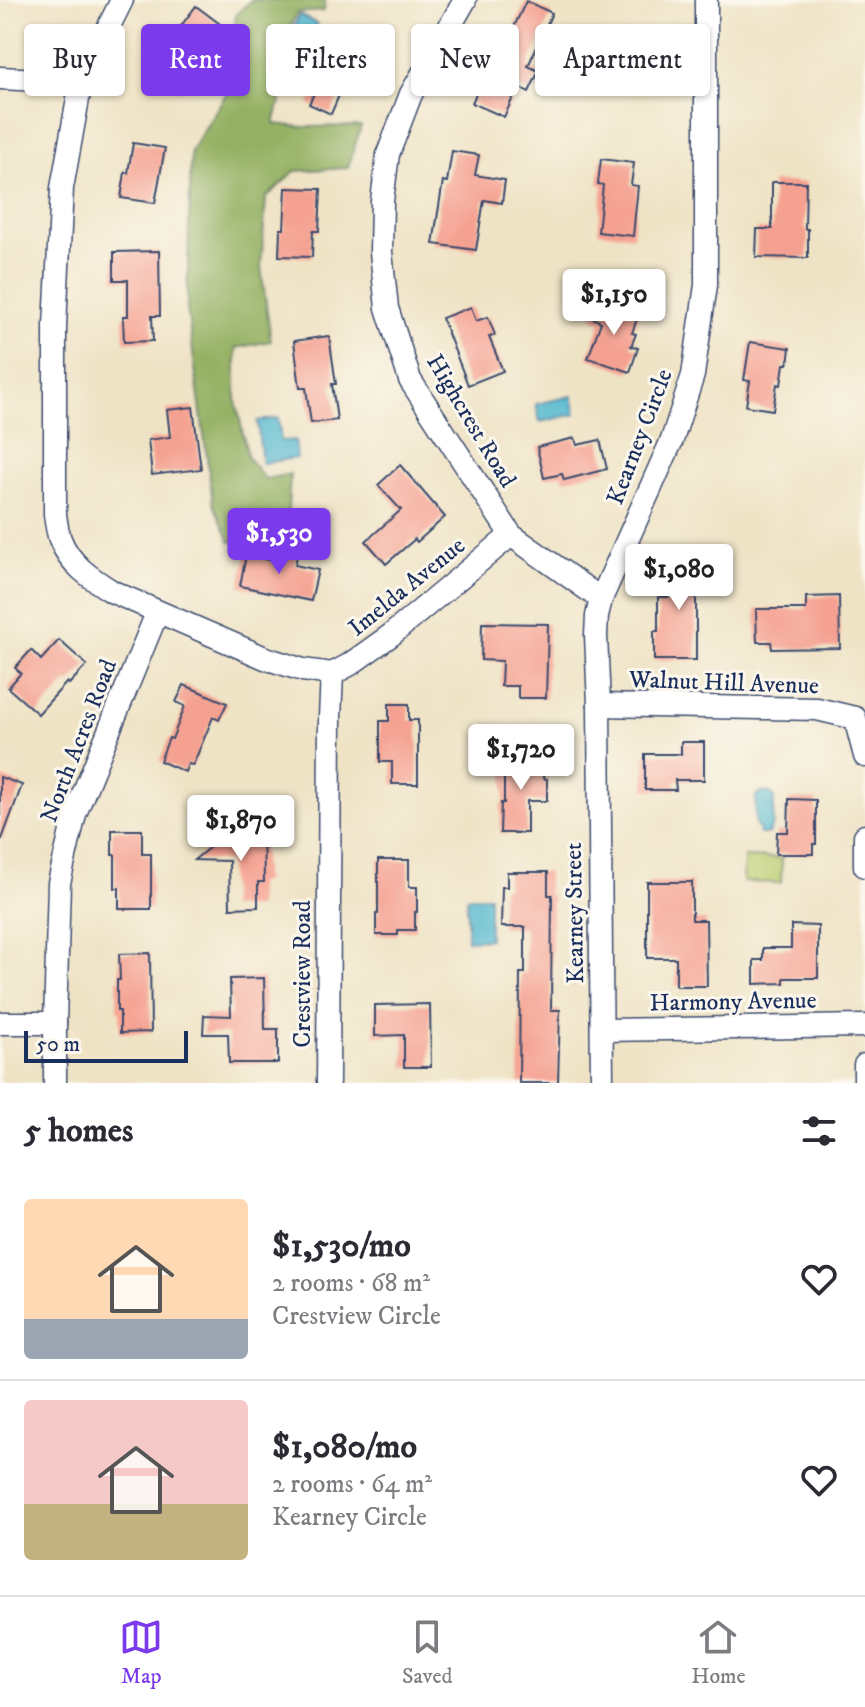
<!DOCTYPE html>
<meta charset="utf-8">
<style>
body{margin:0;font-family:"IM FELL DW Pica",serif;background:#f2f2f3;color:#2b2b33;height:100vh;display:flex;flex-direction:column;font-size:30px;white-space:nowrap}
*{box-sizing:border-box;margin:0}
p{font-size:26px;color:#7c7c81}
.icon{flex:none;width:44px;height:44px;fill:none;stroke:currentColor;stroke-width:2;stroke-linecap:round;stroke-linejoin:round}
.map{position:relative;height:1083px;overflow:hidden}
.panel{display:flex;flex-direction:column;background:#fff;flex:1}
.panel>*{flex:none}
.guide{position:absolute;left:24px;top:24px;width:818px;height:72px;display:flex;gap:16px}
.scale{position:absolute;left:24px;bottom:20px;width:164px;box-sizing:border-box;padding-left:8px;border:4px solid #1b2f5e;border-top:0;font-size:22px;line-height:28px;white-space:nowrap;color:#1b2f5e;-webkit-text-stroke:6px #fbf7ec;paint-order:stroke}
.price{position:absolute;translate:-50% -68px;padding:0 18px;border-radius:8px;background:#fff;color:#222;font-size:26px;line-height:52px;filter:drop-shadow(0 2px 4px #0008)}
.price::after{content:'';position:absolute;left:50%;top:48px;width:24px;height:18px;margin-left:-12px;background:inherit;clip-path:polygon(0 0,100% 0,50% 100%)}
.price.on{background:#7c3aed;color:#fff}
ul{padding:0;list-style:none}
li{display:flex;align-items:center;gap:24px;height:200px;padding:0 24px}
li+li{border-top:2px solid #e1e1e2}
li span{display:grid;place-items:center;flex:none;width:224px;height:160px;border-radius:8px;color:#555}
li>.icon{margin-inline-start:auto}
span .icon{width:96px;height:96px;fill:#fffc;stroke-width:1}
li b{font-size:34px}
h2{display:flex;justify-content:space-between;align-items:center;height:96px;padding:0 24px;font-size:34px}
.chip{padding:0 28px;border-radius:8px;background:#fff;box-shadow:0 2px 6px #0004;font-size:28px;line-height:72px}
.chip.on{background:#7c3aed;color:#fff}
.tab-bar{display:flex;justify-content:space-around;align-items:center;height:112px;border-top:2px solid #e1e1e2;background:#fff;font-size:22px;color:#7c7c81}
.tab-bar a{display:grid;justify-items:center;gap:4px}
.tab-bar .on{color:#7c3aed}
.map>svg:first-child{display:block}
.green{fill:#bbce71;stroke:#6b7e68;stroke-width:2}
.forest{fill:#94b163;stroke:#587060;stroke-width:2}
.water{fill:#51b7cf;stroke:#367396;stroke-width:2}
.building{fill:#f5a191}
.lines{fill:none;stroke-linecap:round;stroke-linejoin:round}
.minor-casing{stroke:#3b4a6d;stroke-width:25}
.minor{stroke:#fff;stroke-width:22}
.labels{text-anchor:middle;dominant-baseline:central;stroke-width:6;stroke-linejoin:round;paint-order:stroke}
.street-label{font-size:24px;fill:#1b2f5e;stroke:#fbf7ec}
</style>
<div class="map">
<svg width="865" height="1083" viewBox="0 0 865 1083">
<rect width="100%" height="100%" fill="#fbf7ec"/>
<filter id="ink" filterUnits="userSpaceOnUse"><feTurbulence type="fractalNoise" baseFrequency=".0125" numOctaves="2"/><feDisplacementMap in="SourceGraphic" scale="16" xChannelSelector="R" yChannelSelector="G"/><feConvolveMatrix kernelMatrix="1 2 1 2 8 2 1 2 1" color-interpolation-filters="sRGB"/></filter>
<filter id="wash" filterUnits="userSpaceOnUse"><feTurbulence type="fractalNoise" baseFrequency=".006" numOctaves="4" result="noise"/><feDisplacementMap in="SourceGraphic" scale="32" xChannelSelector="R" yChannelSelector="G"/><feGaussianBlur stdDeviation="1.8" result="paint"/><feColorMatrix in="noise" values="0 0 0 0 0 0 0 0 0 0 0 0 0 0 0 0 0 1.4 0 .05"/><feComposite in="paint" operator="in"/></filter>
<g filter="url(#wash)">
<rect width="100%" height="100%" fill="#efe3c5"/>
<path class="green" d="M744,857L782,858L781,883L743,882Z"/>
<path class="forest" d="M251,0H325L324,11L297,13L274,57L287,74L274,124L303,127L361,126L348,168L295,171L266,198L261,267L271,341L236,348V401L248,458L265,479L290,474L288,510L303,541L314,554L247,546L230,541L213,503L187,308L191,151L239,73L235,16Z"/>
<g class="water">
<path d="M299,15L318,24L301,61L295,58L294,60L286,57L287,54L282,52Z"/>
<path d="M571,37L572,53L561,78L545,71L554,50L553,39Z"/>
<path d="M572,396L576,414L540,422L536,404Z"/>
<path d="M278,418L281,441L295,440L297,458L262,463L257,421Z"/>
<path d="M760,792L770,793L774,797L773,825L770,829V834H760L759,829L755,825L756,796Z"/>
<path d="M489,896V939L467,940V897Z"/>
</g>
<g id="blocks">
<g class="building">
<path d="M526,1L552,13L528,66L539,71L529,92L518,87L504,117L472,103L491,59L495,61L504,40L507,42Z"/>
<path d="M196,6L228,30L181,91L160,75L174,57L168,52L186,30L181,26Z"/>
<path d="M343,31L365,42L358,56L363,58L345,95L340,93L331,114L309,104Z"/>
<path d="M133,143L165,148L155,203L121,198L125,172L128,173Z"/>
<path d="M452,151L479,155L475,175L505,180L502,203L484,200L476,250L433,244L443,181L447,182Z"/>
<path d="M601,159L634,163L631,185L638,186L633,236L598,232L603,185L598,184Z"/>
<path d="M772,182H806L805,229H808V258L756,257L757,229H772Z"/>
<path d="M286,188L321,189L319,231H313L312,257L279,256L280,229H284Z"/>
<path d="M159,251L160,316H152L153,341L124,342L123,316H128V280H114V252Z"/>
<path d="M598,301L638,316L632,333L636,334L631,346L638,348L630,372L588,358L601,322L592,318Z"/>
<path d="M471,307L476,321L488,317L495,335L489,337L503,371L468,385L442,318Z"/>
<path d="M329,336L336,384H332L337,420L311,423L306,388H300L294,341Z"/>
<path d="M750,342L790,348L788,364H784L781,385L777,384L773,410L746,406L750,381L744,380Z"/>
<path d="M193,407L201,469L152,475L148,440L170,437L167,410Z"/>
<path d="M575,438L577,445L600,440L607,469L564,480L562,474L544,478L537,447Z"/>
<path d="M400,465L445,517L417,542L415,539L386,564L366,541L401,510L378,485Z"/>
<path d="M276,551L297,556L295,565L318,570L311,601L240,586L246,555L274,561Z"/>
<path d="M674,553H700V580H696V660H654V631H658V597H668V571H674Z"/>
<path d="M839,596L840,648L772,649L771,642H757L756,609H806V597Z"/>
<path d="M482,623L548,624L546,698H518V686H501L502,661L481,660Z"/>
<path d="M59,640L87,665L69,684L67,682L38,714L8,688L21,673L15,668L31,650L41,660Z"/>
<path d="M184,685L227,703L219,720L213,717L193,765L188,764L185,772L160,761L169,738L172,739L185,706L176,702Z"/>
<path d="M389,704H409V720H418V784H392V762H380V721H389Z"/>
<path d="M681,742H704V780H675L676,790H645V754H681Z"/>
<path d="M504,757L543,758V778L547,779V801H527V833H500L501,803H504Z"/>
<path d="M0,777L22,785L2,839L0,838Z"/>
<path d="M789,799L816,800V844H813V854H776L777,832H788Z"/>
<path d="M236,826H263L264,882H258V907L230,908L229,861L194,860Z"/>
<path d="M112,830H142V854H151V909H119V888H115V855H112Z"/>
<path d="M378,860H409V887H417V912H415V930H398V935H376V914H378Z"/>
<path d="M507,872H548V895H552L551,1010H560L558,1083H519L520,973H525V927H501L502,887H507Z"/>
<path d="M647,882H692V920H706L707,986H676V958H647Z"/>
<path d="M791,925L818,926V978H784V983L754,984V960H763V948H791Z"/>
<path d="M150,953L151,1032L120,1033V1011H117V980H120L119,954Z"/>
<path d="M264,978L265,1029H278V1063H229L228,1034H203L204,1015L231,1016L230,979Z"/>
<path d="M430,1004L431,1067H404V1035L375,1036V1005Z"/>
</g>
</g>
</g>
<g filter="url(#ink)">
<use href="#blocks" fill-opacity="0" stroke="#3b4a6d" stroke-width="2"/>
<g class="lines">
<defs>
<g id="minor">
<path d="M122,0L81,82L62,188L55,326V514C56,522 57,531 60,539C69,564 92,579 113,592L265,658L303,670L332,674"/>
<path d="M465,0L411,94L388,154L382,201L381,252L387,308L410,380L511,535L601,599"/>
<path d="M0,78L81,82"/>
<path d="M332,674L349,665L391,635L511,535"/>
<path d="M599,705L817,709L855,718L865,756"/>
<path d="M865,836V866"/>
<path d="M0,1023H55"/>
<path d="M602,1030L865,1026"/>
<path d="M55,1083V1023L59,883L75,814L157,613"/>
<path d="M328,1083L330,717L332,674"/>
<path d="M602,1083L599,705L596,635L597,616L601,599L672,440L693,375L706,285V0"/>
<path d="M865,1083V1065"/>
</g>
</defs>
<use href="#minor" class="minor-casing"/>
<use href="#minor" class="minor"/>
</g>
</g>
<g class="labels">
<g class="street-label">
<text transform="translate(471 421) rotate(59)">Highcrest Road</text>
<text transform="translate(640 437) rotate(-69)">Kearney Circle</text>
<text transform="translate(407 587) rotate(-39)">Imelda Avenue</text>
<text transform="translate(724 683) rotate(2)">Walnut Hill Avenue</text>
<text transform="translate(79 741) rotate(-69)">North Acres Road</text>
<text transform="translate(575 913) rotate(-91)">Kearney Street</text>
<text transform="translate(303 974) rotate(-90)">Crestview Road</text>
<text transform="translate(733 1002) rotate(-1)">Harmony Avenue</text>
</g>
</g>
</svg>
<div class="scale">50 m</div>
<b class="price" style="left:614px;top:337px">$1,150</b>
<b class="price on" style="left:279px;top:576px">$1,530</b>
<b class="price" style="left:679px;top:612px">$1,080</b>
<b class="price" style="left:521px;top:792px">$1,720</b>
<b class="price" style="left:241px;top:863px">$1,870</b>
<div class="guide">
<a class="chip">Buy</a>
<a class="chip on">Rent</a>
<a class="chip">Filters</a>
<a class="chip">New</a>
<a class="chip">Apartment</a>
</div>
</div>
<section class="panel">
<h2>5 homes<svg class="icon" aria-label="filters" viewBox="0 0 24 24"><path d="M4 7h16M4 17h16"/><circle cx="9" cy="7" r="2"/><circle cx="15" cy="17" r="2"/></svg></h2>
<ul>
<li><span style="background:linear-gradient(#ffd9b3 75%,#9aa5b1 0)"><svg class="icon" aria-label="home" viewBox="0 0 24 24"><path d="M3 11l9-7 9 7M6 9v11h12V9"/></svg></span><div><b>$1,530/mo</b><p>2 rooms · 68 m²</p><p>Crestview Circle</p></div><svg class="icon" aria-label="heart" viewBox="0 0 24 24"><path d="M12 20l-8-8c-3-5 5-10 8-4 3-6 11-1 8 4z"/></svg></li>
<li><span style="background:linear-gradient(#f6c9c9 65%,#c2b280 0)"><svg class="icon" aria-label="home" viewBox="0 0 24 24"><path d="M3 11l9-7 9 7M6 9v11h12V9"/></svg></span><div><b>$1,080/mo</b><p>2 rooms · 64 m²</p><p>Kearney Circle</p></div><svg class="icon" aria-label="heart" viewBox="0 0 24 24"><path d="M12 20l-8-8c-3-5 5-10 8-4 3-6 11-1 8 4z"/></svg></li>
</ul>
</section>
<nav class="tab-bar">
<a class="on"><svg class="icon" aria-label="map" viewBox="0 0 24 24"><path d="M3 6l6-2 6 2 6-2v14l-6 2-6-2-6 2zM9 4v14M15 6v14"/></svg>Map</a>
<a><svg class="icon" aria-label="saved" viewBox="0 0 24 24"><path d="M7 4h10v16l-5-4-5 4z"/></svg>Saved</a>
<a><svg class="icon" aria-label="home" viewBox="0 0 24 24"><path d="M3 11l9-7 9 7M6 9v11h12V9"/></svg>Home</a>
</nav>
